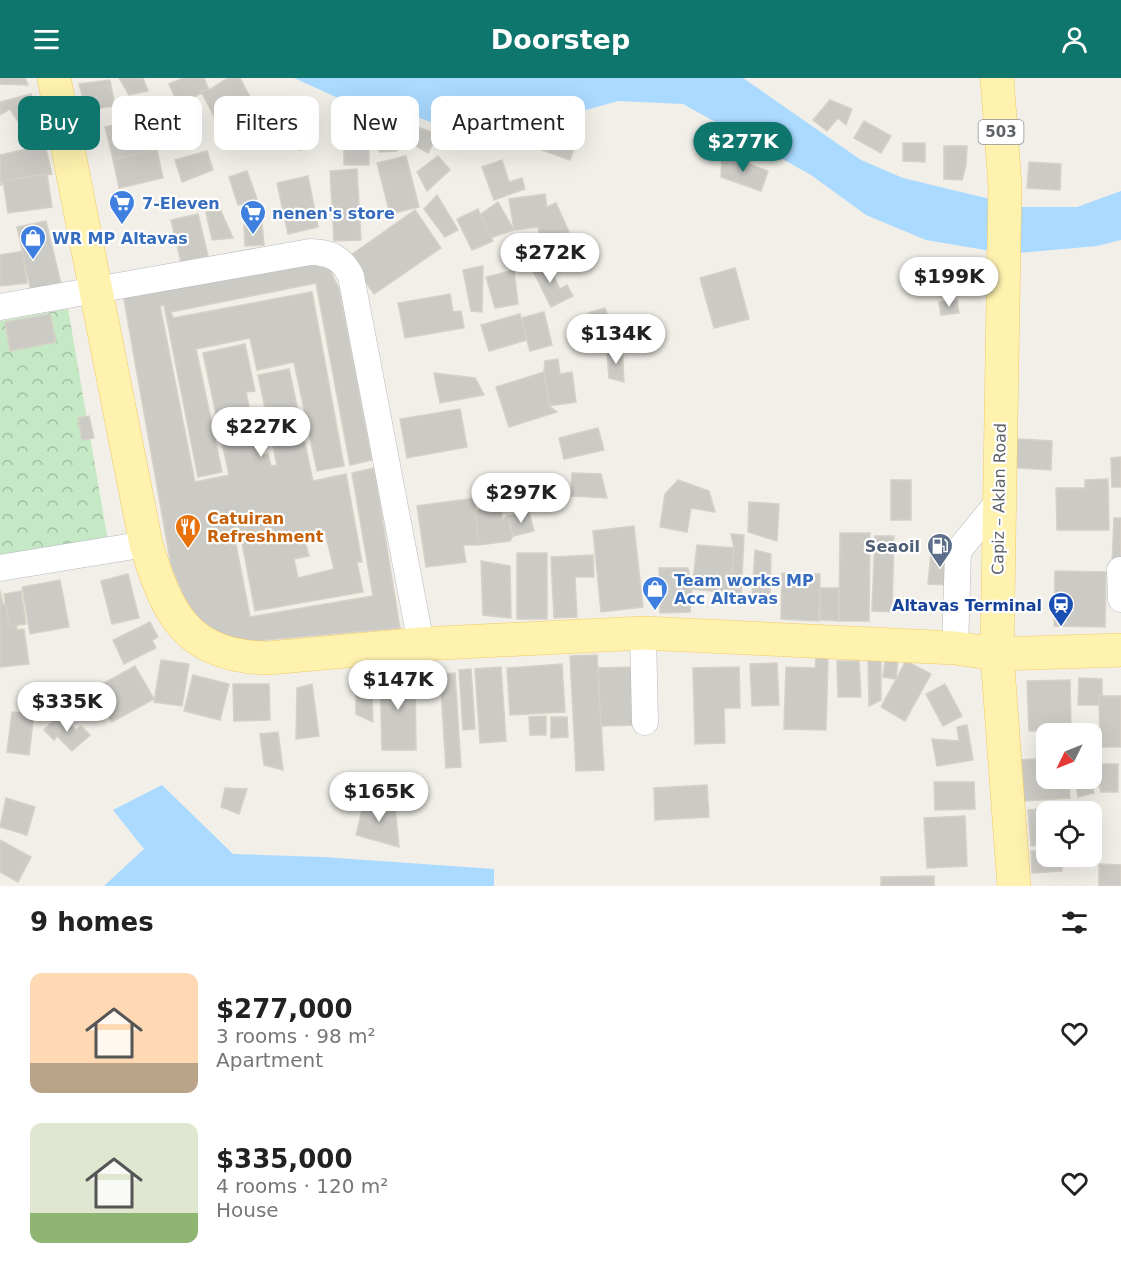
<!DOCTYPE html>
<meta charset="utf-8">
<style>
body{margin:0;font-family:"DejaVu Sans",sans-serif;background:#f2f2f2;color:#222;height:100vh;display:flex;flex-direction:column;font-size:22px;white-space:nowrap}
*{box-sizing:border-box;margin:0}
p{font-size:20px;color:#767676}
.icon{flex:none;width:33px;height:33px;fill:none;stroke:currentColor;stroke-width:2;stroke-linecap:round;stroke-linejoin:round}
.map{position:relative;height:808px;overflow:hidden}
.side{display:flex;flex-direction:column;background:#fff;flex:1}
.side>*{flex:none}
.banner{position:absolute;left:18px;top:18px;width:600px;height:54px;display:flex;gap:12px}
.needle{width:39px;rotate:227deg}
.buttons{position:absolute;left:1036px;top:645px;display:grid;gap:12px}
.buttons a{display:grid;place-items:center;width:66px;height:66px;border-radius:12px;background:#fff;box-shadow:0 6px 24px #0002;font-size:30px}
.price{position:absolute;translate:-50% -51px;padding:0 14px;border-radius:21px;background:#fff;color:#222;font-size:20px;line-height:39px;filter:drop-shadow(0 2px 3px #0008)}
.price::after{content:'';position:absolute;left:50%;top:36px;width:18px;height:14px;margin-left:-9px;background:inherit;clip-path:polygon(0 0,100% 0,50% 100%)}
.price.selected{background:#0f766e;color:#fff}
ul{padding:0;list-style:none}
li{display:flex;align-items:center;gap:18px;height:150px;padding:0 30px}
li span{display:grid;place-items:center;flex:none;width:168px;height:120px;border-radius:12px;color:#555}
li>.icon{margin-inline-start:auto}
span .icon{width:72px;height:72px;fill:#fffc;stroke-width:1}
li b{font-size:26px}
h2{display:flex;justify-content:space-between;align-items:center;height:72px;padding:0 30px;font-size:26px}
.tag{padding:0 21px;border-radius:12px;background:#fff;box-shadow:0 6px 24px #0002;font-size:21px;line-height:54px}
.tag.selected{background:#0f766e;color:#fff}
header{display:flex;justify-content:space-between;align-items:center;height:78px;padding:0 30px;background:#0f766e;color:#fff;font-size:27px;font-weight:700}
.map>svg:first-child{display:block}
.park{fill:url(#park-crowns)}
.water{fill:#aadaff}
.building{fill:#cccac5;stroke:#d6d1c6;stroke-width:1.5;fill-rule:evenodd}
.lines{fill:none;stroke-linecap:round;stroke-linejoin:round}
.minor-casing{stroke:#b5b8bc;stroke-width:27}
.major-casing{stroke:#f2c960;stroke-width:34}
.minor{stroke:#fff;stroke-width:26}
.major{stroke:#fff2af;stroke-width:33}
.labels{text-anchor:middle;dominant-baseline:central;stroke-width:4.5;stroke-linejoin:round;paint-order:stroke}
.shield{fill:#fff;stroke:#8f9295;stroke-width:1.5}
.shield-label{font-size:15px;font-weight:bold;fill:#5f6368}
.shop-label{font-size:16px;font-weight:bold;fill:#366cbe;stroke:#fff;text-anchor:start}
.street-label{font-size:16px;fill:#5f6368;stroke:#fff}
.food-label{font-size:16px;font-weight:bold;fill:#c56008;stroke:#fff;text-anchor:start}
.service-label{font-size:16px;font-weight:bold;fill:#4e5e75;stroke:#fff;text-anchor:end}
.transit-label{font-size:16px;font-weight:bold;fill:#164399;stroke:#fff;text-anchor:end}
</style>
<header><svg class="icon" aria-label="menu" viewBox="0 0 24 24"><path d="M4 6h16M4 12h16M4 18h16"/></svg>Doorstep<svg class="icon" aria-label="person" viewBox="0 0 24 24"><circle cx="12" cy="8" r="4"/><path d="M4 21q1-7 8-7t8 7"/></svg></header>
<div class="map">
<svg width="1121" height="808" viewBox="0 0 1121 808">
<defs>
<pattern id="park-crowns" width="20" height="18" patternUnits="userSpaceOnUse" patternTransform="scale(1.5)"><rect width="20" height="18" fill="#c5e8c5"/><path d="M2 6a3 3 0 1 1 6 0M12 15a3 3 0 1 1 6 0" fill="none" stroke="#a3c0a4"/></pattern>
</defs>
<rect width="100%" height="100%" fill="#f1efe8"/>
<path class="park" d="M68,231L108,463L0,482V243Z"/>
<g class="water">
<path d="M294,0H743L861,82L903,100L1023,129H1077L1121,113V162L1097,168L1009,176L926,162L866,137L811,97L683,26L618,23L515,52L488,53L470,58L417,39L338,20Z"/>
<path d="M162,707L233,776L323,779L494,791V808H104L144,771L113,732Z"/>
</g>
<g class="building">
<path d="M0,0H25L28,7L0,6Z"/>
<path d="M119,0H143L148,13L129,17Z"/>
<path d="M183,0H204L209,12L178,26L169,6Z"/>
<path d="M228,0H240L254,27L218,46L201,13L209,12Z"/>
<path d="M110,2L115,28L86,32L79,6Z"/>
<path d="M31,16L37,35L19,45L10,31L0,37V24Z"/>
<path d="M830,22L852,31L846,47L838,40L827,53L813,42Z"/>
<path d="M277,35L308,42L301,72L270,64Z"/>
<path d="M248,37L256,62L235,69L227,44Z"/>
<path d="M150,38L157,72L113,81L105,49Z"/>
<path d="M344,39L369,45V87H344Z"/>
<path d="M384,41L409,44L397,73L379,74Z"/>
<path d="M864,43L891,58L881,75L854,60Z"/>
<path d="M417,49L438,56L428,75L410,65Z"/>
<path d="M562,51L579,57L570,82L539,71Z"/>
<path d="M903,65H925V84L903,83Z"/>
<path d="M45,67L52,96L3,103L1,108L0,77Z"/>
<path d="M944,68H967L966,87L962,102L944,101Z"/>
<path d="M157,72L163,100L119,110L113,81Z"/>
<path d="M207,73L213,92L182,104L175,82Z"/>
<path d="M722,76L768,93L761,113L721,99Z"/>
<path d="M406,78L419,129L390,136L377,85Z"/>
<path d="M438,78L450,92L427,113L417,94Z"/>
<path d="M502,82L509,104L522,100L525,111L494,122L482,89Z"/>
<path d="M1029,84L1061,86L1060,112L1027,110Z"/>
<path d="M357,91L361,162L334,163L330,93Z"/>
<path d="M247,93L257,121L238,127L229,99Z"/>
<path d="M47,96L52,129L8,135L3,103Z"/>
<path d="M308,98L318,149L288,156L277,105Z"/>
<path d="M545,116L547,129L556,125L569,154L540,159L538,149L514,152L509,121Z"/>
<path d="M437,117L458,152L445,159L424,131Z"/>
<path d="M498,124L514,152L490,160L481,136Z"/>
<path d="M220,131L233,160L212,162L206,134Z"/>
<path d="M478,131L493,163L472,172L457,141Z"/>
<path d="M415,132L441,170L374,216L348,179Z"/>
<path d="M198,136L208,178L181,184L171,142Z"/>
<path d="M46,143L61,206L31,213L17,149Z"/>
<path d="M262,145L264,167L245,168L244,147Z"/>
<path d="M23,173L27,205L0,208V177Z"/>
<path d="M545,180L560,211L567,207L573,218L551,229L530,187Z"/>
<path d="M309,185L330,192L339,211L372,382L350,387L316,205L171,234L173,240L312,214L344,388L317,393L294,284L257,292L250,260L196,271L222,394L198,399L164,227L160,228L195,404L229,397L203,275L245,266L255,313L246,314L259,378L268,376L271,388L277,387L258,297L289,291L313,403L346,396L362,484H357L363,514L255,533L240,454L234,456L250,539L373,518L352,395L374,390L400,550L242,564L225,563L197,543L186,524L171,487L123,216ZM325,454L334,491L298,500L294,481L309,478L304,459Z"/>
<path d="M483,188L482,234L471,233L463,192Z"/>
<path d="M735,190L749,241L714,250L700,200Z"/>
<path d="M514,192L518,226L495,230L486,199Z"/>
<path d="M450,216L453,234L461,233L464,250L405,260L398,225Z"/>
<path d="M957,222L959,235L941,237L939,224Z"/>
<path d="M605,230L613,253L595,258L588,235Z"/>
<path d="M544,234L552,267L530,273L521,240Z"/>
<path d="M50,236L56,264L10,273L5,244Z"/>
<path d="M520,236L527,262L489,273L481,247Z"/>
<path d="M622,268L624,304L609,300L607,275Z"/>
<path d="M558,281L560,296L572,294L576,324L549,328L544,294L545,283Z"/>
<path d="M544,294L549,328L557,334L509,349L496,309Z"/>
<path d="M434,295L475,300L484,317L440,325Z"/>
<path d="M460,331L467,369L407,380L400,341Z"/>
<path d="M89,338L94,360L82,362L78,340Z"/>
<path d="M598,350L604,372L564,381L559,360Z"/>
<path d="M1004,360L1052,363L1051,392L1002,389Z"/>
<path d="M1121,379V409H1112L1111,380Z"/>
<path d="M572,395L601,396L607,420L571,418Z"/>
<path d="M1108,401L1109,452H1057L1056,410H1085V402Z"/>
<path d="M678,402L709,413L715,434L691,430L687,454L660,449L665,416Z"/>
<rect x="891" y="402" width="20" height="40"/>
<path d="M475,420L479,467H463L466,484L426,489L417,428Z"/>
<path d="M749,424L779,426L777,463L748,454Z"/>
<path d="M501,429L502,442L508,438L513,458L510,463L479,467L475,432Z"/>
<path d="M529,434L534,453L513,458L508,438Z"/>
<path d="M1114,440H1121V487H1112Z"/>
<path d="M634,448L643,529L601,534L593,453Z"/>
<path d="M840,455H870L869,543H839Z"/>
<path d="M731,456L744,457L741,518L730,515L734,470Z"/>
<path d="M875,458H894L892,534L872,533Z"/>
<path d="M697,467L734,470L730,515L692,511Z"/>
<path d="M755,472L771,476L770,520H752Z"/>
<rect x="517" y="475" width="30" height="66"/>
<path d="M931,475L952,477L949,507L928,506Z"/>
<path d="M593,477L594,499H575L577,539L554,540L551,479Z"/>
<path d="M481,483L510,488L511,540L483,537Z"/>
<path d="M659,490H688L692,511L690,534L660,535Z"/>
<path d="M1055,493L1106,494L1105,549L1054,548Z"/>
<path d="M782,495L820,496L819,543L781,541Z"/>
<path d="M128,496L139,540L112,546L101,503Z"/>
<path d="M60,502L69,549L30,556L22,509Z"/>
<path d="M820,510H839V543L820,542Z"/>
<path d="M0,513L3,526L14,525L17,552L24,551L29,586L0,589Z"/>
<path d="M21,513L26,546L9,548L4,516Z"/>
<path d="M150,544L158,559L152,562L156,570L124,586L113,562Z"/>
<path d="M597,577L604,692L576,693L570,578Z"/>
<path d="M816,580L828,581L826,652L784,651L786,589L815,590Z"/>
<path d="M868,580H881V622L869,628Z"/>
<path d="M898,580L896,601L883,599L885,583Z"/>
<path d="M161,582L189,586L182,628L154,624Z"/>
<path d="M837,583H859L861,619H838Z"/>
<path d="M906,583L931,596L905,643L881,629Z"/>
<path d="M777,585L779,627L752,628L750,586Z"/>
<path d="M562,586L565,634L510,637L507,590Z"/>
<path d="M135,588L154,621L112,644L93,611Z"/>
<path d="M501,589L506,663L480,665L475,591Z"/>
<path d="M632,589L634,647L601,648L598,590Z"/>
<path d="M739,589L740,630H724L725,665L695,666L693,590Z"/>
<path d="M471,591L475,651L463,652L459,592Z"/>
<path d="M415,593L416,672H382L380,594Z"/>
<path d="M455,595L461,689L446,690L440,596Z"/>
<path d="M193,597L229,606L220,642L184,633Z"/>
<path d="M371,597L373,644L356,636V601Z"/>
<path d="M1079,600L1102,601V627H1078Z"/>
<path d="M1070,602L1071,652L1029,653L1027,603Z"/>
<path d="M233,606H269L270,642L234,643Z"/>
<path d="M312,606L319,658L296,661L297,610Z"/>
<path d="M945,606L962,638L943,648L926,616Z"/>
<path d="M1099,618H1121V669H1100Z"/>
<path d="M12,634L34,636L29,677L7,674Z"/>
<path d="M60,636L76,652L81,648L90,657L72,673L57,658L54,662L44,652Z"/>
<path d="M546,638V657H530L529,639Z"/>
<path d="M551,639H567L568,659L551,660Z"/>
<path d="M967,647L973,682L937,688L932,661L959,663L957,649Z"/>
<path d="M278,654L283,692L264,687L260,656Z"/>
<path d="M1047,680V700H1069L1070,720L1024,723L1021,682Z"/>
<path d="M1092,686H1118V714H1101Z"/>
<path d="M1075,700H1091L1094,715L1078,719Z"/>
<path d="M934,704H974L975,731L935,732Z"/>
<path d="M707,707L709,739L655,742L654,710Z"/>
<path d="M225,710L247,711L239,736L221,729Z"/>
<path d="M6,720L35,729L27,757L0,749Z"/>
<path d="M365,721L395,729L399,769L356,757Z"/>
<path d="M1066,728L1067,734H1047V767L1031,768L1028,732Z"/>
<path d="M965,738L967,788L927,790L924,740Z"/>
<path d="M0,762L31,779L18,804L0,794Z"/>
<path d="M1047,772V778H1061L1062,793L1032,795L1031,773Z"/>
<path d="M1099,786L1121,787V808H1099Z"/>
<path d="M934,798V808H881V799Z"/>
</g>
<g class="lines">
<defs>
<g id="minor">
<path d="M0,229L310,174C330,174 342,180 351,198L421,566"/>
<path d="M0,490L146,466"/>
<path d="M1120,492L1121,521"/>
<path d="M643,555L645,644"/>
<path d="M955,570L958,473L999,423"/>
</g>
<g id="major">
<path d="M54,0L146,466C167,536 187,579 269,580L421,566L643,555L955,570L997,576L1121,572"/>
<path d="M997,0L1005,108L997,576L1014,808"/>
</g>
</defs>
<use href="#minor" class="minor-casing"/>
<use href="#major" class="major-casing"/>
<use href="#minor" class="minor"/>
<use href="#major" class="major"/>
</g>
<defs>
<symbol id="supermarket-pin" viewBox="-11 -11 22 30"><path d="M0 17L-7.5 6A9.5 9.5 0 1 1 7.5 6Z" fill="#3f7fe0" stroke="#fff"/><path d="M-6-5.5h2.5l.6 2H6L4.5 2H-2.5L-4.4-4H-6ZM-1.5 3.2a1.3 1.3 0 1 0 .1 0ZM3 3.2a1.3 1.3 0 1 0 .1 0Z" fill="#fff"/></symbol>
<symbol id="shop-pin" viewBox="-11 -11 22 30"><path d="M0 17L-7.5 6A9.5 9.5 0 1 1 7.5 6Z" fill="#3f7fe0" stroke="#fff"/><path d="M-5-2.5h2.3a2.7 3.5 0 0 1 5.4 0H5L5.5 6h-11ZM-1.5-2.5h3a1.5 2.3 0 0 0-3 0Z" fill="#fff"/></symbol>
<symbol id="restaurant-pin" viewBox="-11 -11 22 30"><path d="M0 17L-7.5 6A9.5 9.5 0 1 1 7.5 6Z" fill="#e8710a" stroke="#fff"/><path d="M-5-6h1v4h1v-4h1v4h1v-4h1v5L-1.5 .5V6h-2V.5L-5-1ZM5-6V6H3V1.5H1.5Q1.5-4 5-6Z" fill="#fff"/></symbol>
<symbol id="fuel-pin" viewBox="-11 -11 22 30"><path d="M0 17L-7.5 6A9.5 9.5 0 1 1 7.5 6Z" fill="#5c6f8a" stroke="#fff"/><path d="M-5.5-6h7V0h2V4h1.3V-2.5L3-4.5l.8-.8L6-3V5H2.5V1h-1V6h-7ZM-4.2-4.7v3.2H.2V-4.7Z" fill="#fff"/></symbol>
<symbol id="station-pin" viewBox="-11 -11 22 30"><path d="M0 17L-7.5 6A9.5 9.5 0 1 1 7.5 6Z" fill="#1a4fb4" stroke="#fff"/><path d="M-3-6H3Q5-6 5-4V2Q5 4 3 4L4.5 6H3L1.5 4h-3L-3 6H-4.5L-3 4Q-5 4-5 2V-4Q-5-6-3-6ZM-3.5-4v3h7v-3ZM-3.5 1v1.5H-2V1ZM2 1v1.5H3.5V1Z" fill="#fff"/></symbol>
</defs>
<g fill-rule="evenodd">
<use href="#supermarket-pin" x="107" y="110" width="30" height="40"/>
<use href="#supermarket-pin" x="238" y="120" width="30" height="40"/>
<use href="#shop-pin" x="18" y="145" width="30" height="40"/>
<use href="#restaurant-pin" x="173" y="434" width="30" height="40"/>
<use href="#fuel-pin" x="925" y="453" width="30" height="40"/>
<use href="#shop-pin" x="640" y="496" width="30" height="40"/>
<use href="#station-pin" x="1046" y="512" width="30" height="40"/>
</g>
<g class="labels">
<rect class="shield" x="978.5" y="42" width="45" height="24" rx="4.5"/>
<g class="shield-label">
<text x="1001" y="54">503</text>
</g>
<g class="shop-label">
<text x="142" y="125">7-Eleven</text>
<text x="272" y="135">nenen's store</text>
<text x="52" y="160">WR MP Altavas</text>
<text x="674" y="502">Team works MP<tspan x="674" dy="18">Acc Altavas</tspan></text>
</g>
<g class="street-label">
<text transform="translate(999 421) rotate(-89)">Capiz – Aklan Road</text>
</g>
<g class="food-label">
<text x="207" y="440">Catuiran<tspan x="207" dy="18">Refreshment</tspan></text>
</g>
<g class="service-label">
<text x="920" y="468">Seaoil</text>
</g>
<g class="transit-label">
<text x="1042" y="527">Altavas Terminal</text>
</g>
</g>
</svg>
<div class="buttons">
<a><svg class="needle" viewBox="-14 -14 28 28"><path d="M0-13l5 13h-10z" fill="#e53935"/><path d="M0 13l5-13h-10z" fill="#767676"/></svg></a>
<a><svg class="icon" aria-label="locate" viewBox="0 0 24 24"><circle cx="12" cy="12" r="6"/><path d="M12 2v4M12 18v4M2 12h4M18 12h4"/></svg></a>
</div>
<b class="price selected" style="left:743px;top:95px">$277K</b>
<b class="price" style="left:550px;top:206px">$272K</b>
<b class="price" style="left:949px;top:230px">$199K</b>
<b class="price" style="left:616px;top:287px">$134K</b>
<b class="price" style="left:261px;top:380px">$227K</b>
<b class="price" style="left:521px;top:446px">$297K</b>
<b class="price" style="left:398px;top:633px">$147K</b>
<b class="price" style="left:67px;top:655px">$335K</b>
<b class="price" style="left:379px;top:745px">$165K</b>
<div class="banner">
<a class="tag selected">Buy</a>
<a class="tag">Rent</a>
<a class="tag">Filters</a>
<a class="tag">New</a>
<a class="tag">Apartment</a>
</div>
</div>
<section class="side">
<h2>9 homes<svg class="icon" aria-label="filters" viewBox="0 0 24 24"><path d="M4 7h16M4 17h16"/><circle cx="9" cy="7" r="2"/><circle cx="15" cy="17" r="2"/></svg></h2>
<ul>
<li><span style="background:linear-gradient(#ffd9b3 75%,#b9a48a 0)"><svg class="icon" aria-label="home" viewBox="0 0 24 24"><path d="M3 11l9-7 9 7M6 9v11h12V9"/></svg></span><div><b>$277,000</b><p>3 rooms · 98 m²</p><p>Apartment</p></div><svg class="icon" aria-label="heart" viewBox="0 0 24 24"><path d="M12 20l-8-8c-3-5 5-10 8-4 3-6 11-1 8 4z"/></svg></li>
<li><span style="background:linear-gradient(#dfe7d0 75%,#8fb573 0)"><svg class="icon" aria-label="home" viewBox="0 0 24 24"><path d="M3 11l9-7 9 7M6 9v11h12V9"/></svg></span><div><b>$335,000</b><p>4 rooms · 120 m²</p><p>House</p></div><svg class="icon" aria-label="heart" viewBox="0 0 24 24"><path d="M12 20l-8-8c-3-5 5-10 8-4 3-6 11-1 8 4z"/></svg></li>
</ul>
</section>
